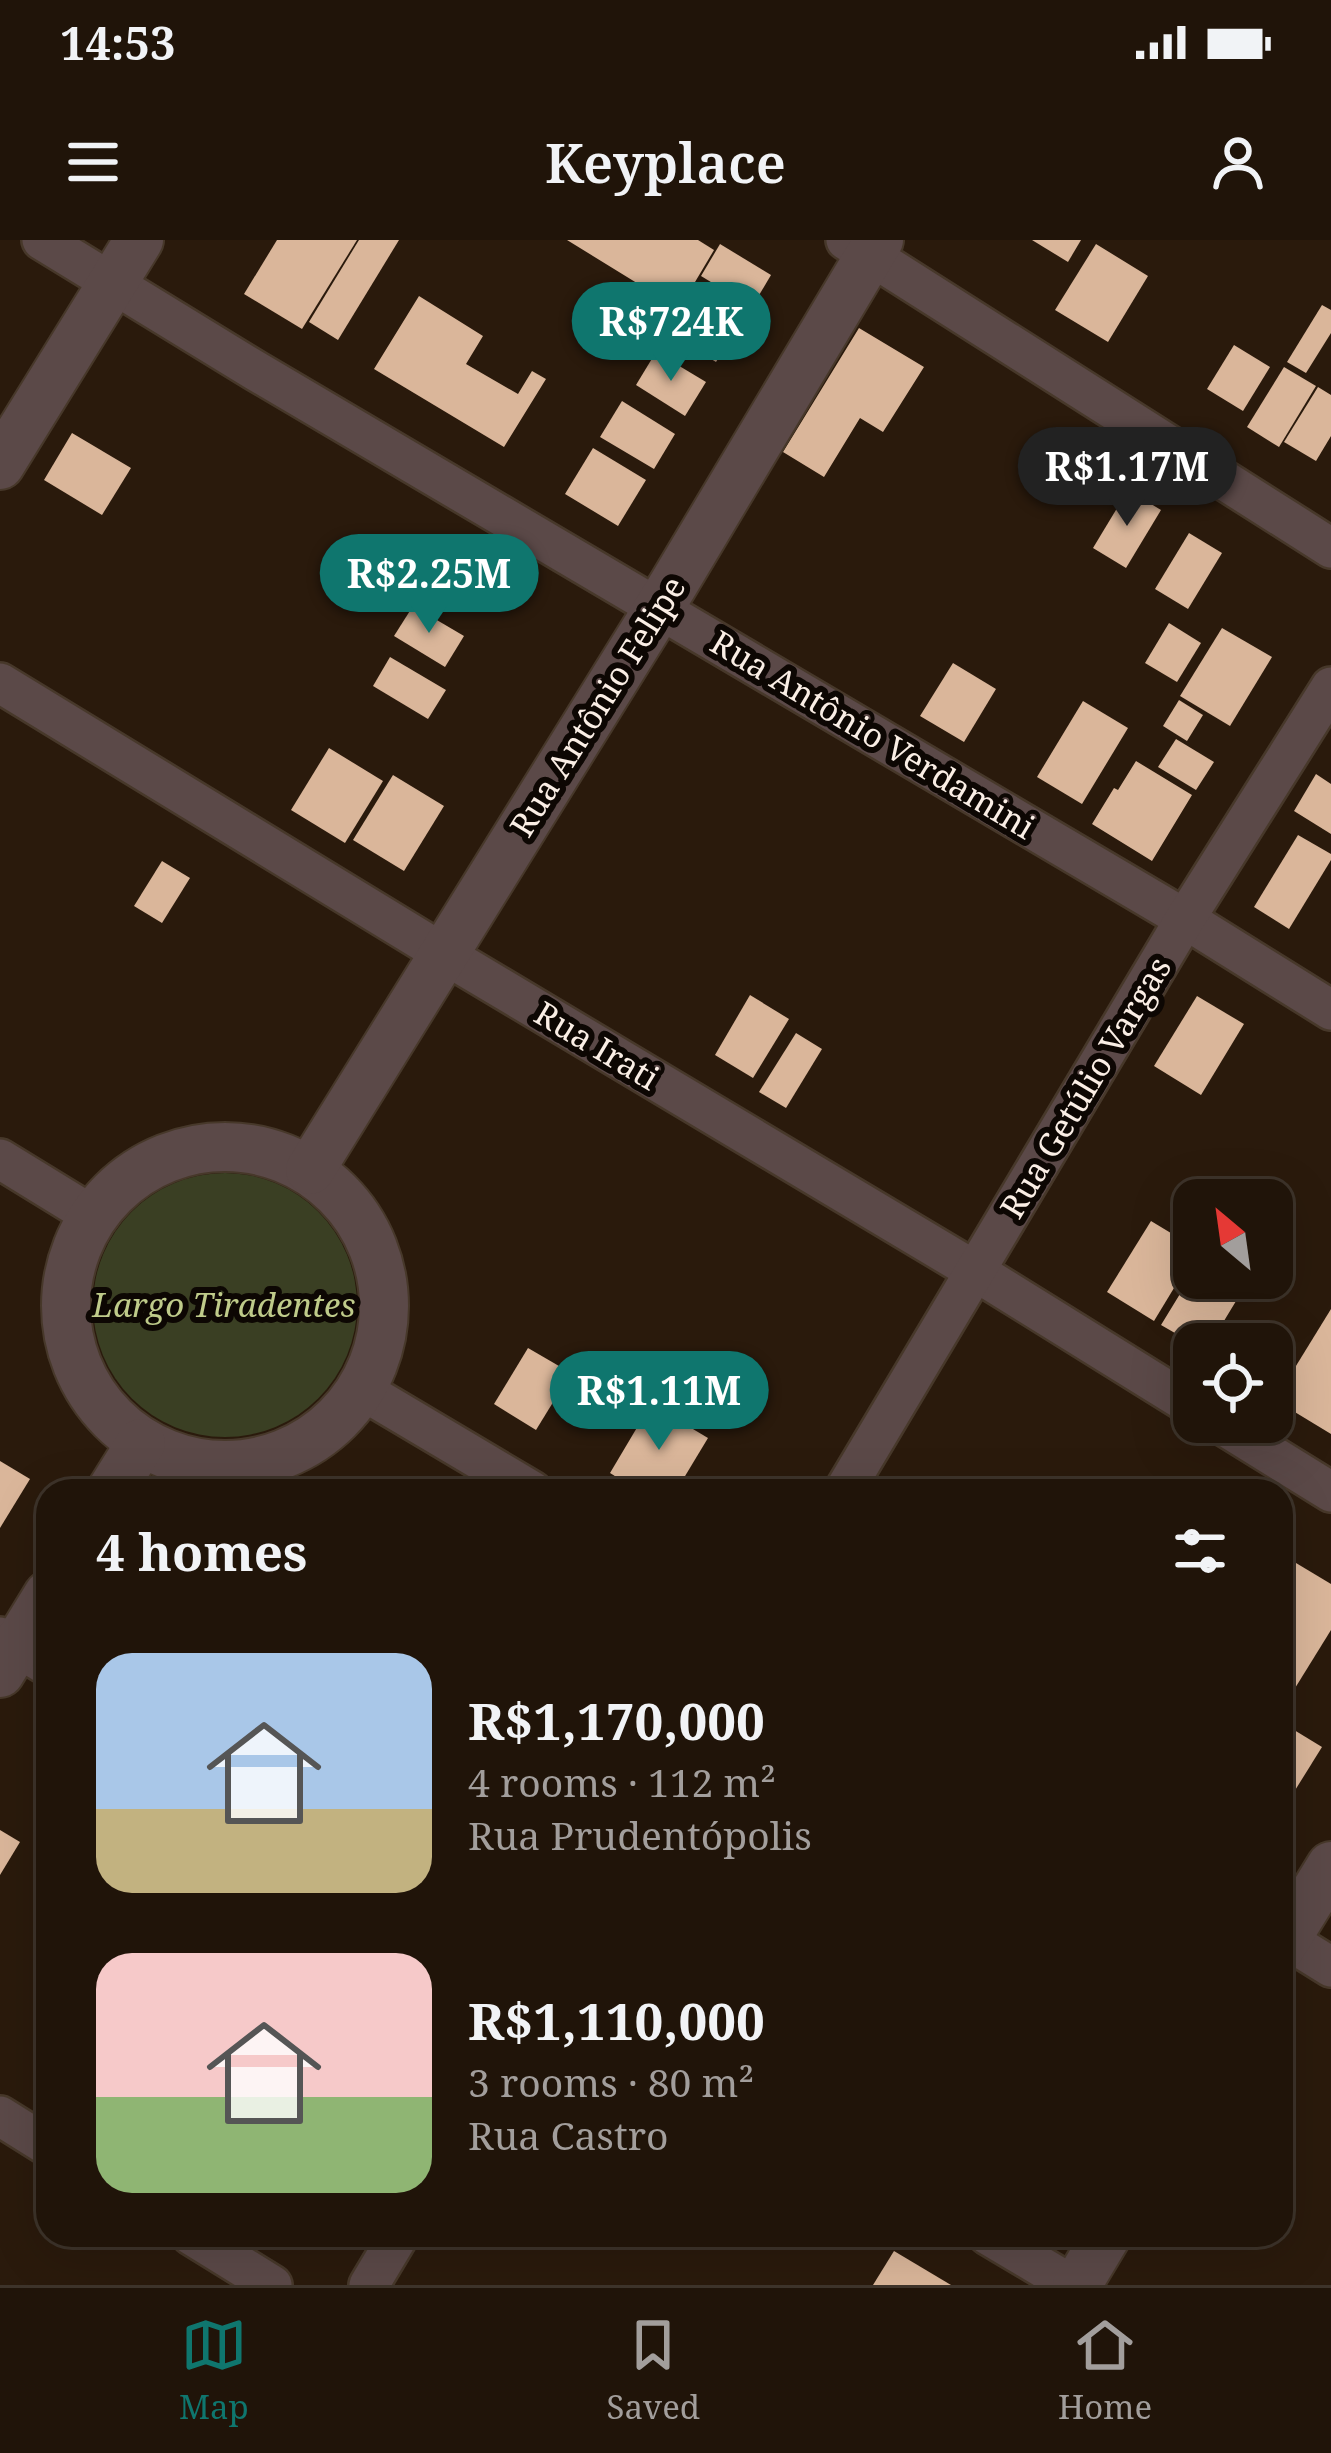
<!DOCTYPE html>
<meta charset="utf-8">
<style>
body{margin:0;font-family:"Noto Serif",serif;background:#2d2117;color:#f1f3f6;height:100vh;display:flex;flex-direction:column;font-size:45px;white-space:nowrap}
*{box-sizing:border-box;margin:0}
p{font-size:39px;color:#a29e9c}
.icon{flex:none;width:66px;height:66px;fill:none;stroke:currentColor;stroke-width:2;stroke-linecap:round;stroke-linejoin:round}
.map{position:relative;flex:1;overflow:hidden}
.panel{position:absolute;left:36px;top:1239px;width:1257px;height:768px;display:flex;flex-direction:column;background:#201409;border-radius:36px;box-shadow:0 12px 48px #0002,0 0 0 3px #3d332a}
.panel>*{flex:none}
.needle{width:78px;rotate:331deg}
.tools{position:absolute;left:1173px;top:939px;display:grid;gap:24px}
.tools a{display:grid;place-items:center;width:120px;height:120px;border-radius:24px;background:#201409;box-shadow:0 12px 48px #0002,0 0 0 3px #3d332a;font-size:60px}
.price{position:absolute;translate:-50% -102px;padding:0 27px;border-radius:42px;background:#0f766e;color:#fff;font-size:39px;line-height:78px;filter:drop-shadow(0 3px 6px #0008)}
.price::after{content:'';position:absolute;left:50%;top:72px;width:36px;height:27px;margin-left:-18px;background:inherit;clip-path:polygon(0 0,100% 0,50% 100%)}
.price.current{background:#222;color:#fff}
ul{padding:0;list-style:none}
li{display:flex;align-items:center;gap:36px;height:300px;padding:0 60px}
li span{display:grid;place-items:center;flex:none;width:336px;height:240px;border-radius:36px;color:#555}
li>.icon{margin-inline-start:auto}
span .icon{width:144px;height:144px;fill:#fffc;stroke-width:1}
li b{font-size:51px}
h2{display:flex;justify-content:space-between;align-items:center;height:144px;padding:0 60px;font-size:51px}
.status{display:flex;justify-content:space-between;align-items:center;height:84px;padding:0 60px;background:#201409;direction:ltr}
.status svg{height:33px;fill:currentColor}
header{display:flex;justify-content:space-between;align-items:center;height:156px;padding:0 60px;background:#201409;font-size:54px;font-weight:600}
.tabs{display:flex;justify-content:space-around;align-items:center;height:168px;border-top:3px solid #3d332a;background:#201409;font-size:33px;color:#a29e9c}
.tabs a{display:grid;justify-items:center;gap:6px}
.tabs .current{color:#0f766e}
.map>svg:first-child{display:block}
.green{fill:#3a3f23}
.building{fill:#dab69a}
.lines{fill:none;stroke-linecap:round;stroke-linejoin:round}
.minor-casing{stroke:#47382a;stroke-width:44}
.tertiary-casing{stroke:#47382a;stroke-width:52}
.minor{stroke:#5b4948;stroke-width:39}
.tertiary{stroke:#5b4948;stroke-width:48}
.labels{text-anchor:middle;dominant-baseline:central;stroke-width:12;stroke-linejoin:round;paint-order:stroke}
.street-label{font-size:33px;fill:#faeee5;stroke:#0d0703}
.park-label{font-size:33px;font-style:italic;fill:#bfcb8a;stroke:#0d0703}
</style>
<div class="status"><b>14:53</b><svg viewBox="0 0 49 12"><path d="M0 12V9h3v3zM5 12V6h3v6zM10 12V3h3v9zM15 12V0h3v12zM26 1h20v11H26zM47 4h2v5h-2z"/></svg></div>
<header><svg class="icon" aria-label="menu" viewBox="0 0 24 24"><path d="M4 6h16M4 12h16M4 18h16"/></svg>Keyplace<svg class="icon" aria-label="person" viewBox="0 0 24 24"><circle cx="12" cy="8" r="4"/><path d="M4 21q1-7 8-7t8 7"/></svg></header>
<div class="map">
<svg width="1331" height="2045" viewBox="0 0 1331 2045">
<rect width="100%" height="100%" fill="#2a1a0c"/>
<circle class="green" cx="225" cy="1065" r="132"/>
<g class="building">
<path d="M277,0H357L302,89L244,54Z"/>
<path d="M359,0H399L338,100L309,82Z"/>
<path d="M567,0H698L714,10L679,69Z"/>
<path d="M1032,0H1081L1068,22Z"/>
<path d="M720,4L771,35L752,67L701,36Z"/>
<path d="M1096,4L1148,36L1108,102L1055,70Z"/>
<path d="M696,48L744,77L716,122L669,93Z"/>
<path d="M419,56L483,96L466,124L518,154L532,131L546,139L504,207L374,129Z"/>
<path d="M1322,65L1331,70V93L1306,133L1287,122Z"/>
<path d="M859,88L924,127L883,192L860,178L824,237L783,212Z"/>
<path d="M1234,105L1270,127L1243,171L1207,149Z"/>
<path d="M656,112L706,142L685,176L636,145Z"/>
<path d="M1284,127L1316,146L1279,207L1247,187Z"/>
<path d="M1318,147L1331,155V196L1316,221L1284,202Z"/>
<path d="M622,161L675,194L654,229L600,197Z"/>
<path d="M72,193L131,228L102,275L44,240Z"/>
<path d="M593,208L646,240L618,286L565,254Z"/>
<path d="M1128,250L1161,270L1126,328L1093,308Z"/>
<path d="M1189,293L1222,313L1188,369L1155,349Z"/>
<path d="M413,366L464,396L445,427L394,396Z"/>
<path d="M1169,383L1201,403L1177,442L1145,423Z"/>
<path d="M1222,388L1272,417L1230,486L1180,456Z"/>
<path d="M390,417L446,450L428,479L373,446Z"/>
<path d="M953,423L996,449L964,502L920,476Z"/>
<path d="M1179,460L1203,475L1187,501L1163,486Z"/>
<path d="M1083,461L1128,488L1082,564L1037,537Z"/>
<path d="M1176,499L1214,522L1196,550L1158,527Z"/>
<path d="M329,508L383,541L345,603L291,570Z"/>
<path d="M1136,521L1192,555L1152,621L1092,584L1114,548L1118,550Z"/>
<path d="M1316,534L1331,544V594L1294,571Z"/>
<path d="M393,535L444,566L404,631L353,600Z"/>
<path d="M1298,595L1331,614V620L1289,689L1254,667Z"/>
<path d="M162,621L190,638L162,683L134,666Z"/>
<path d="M750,755L789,779L753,838L715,815Z"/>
<path d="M1197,756L1244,784L1201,855L1154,826Z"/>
<path d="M796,793L822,809L786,868L759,852Z"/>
<path d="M1151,981L1194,1007V1015L1154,1081L1107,1052Z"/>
<path d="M1194,1031V1038H1250L1210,1104H1194L1161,1085Z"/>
<path d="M1331,1069V1194L1275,1160Z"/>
<path d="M528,1108L571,1133L536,1190L494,1164Z"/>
<path d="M651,1164L708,1198L676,1251H639L610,1233Z"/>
<path d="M0,1221L30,1239L0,1288Z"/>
<path d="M1286,1317L1331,1344V1390L1292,1453L1281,1447V1326Z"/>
<path d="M1281,1482L1322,1507L1284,1568L1281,1566Z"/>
<path d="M0,1590L20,1602L0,1635Z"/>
<path d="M894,2011L951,2045H873Z"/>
</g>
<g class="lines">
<defs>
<g id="minor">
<path d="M42,0L256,131L1185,679L1331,770"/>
<path d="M846,0L1331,308"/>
<path d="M0,443L444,714L975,1031L1194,1167"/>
<path d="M0,919L93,976"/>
<path d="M362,1150L532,1251"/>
<path d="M1218,1182L1331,1252"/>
<path d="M844,1251L1185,679L1331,447"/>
<path d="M0,1397L48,1426"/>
<path d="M1281,1696L1331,1727"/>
<path d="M0,1876L48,1906"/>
<path d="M191,1995L272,2045"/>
<path d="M988,1995L1072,2045"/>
<path d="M369,2045L399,1995"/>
</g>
<g id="tertiary">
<path d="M0,225L139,0"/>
<circle cx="225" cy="1066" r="159"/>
<path d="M310,930L673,345L879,0"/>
<path d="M111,1251L141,1203"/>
<path d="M0,1433L48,1355"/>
<path d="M1281,1707L1331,1626"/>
<path d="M1077,2045L1107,1995"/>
</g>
</defs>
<use href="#minor" class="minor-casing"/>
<use href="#tertiary" class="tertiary-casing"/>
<use href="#minor" class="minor"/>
<use href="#tertiary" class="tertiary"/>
</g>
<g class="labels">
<g class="street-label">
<text transform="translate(597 466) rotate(-58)">Rua Antônio Felipe</text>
<text transform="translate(873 494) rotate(31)">Rua Antônio Verdamini</text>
<text transform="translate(597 805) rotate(31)">Rua Irati</text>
<text transform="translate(1085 847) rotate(-59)">Rua Getúlio Vargas</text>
</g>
<g class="park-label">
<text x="224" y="1064">Largo Tiradentes</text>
</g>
</g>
</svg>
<div class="tools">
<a><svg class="needle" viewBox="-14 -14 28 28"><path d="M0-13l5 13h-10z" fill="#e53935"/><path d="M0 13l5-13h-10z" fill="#a29e9c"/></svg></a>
<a><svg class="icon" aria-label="locate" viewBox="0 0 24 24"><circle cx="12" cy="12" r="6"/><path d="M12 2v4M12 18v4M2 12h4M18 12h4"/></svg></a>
</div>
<b class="price" style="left:671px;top:144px">R$724K</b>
<b class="price current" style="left:1127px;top:289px">R$1.17M</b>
<b class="price" style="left:429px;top:396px">R$2.25M</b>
<b class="price" style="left:659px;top:1213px">R$1.11M</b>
<section class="panel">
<h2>4 homes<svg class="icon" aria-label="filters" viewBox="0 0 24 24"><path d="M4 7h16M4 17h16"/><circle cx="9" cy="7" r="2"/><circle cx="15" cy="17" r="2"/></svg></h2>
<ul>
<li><span style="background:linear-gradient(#a9c7e8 65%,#c2b280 0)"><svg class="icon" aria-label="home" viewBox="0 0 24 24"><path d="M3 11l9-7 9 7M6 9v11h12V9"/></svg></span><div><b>R$1,170,000</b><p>4 rooms · 112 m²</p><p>Rua Prudentópolis</p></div></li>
<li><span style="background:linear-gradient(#f6c9c9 60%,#8fb573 0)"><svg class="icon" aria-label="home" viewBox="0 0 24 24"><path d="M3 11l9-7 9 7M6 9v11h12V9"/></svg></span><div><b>R$1,110,000</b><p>3 rooms · 80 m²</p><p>Rua Castro</p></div></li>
</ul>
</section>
</div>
<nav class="tabs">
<a class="current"><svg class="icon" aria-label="map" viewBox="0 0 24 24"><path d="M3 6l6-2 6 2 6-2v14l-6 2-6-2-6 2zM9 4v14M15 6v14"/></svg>Map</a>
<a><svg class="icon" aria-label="saved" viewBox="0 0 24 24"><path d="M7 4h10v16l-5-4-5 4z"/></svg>Saved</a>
<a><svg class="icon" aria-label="home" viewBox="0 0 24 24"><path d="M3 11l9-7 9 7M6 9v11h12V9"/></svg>Home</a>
</nav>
